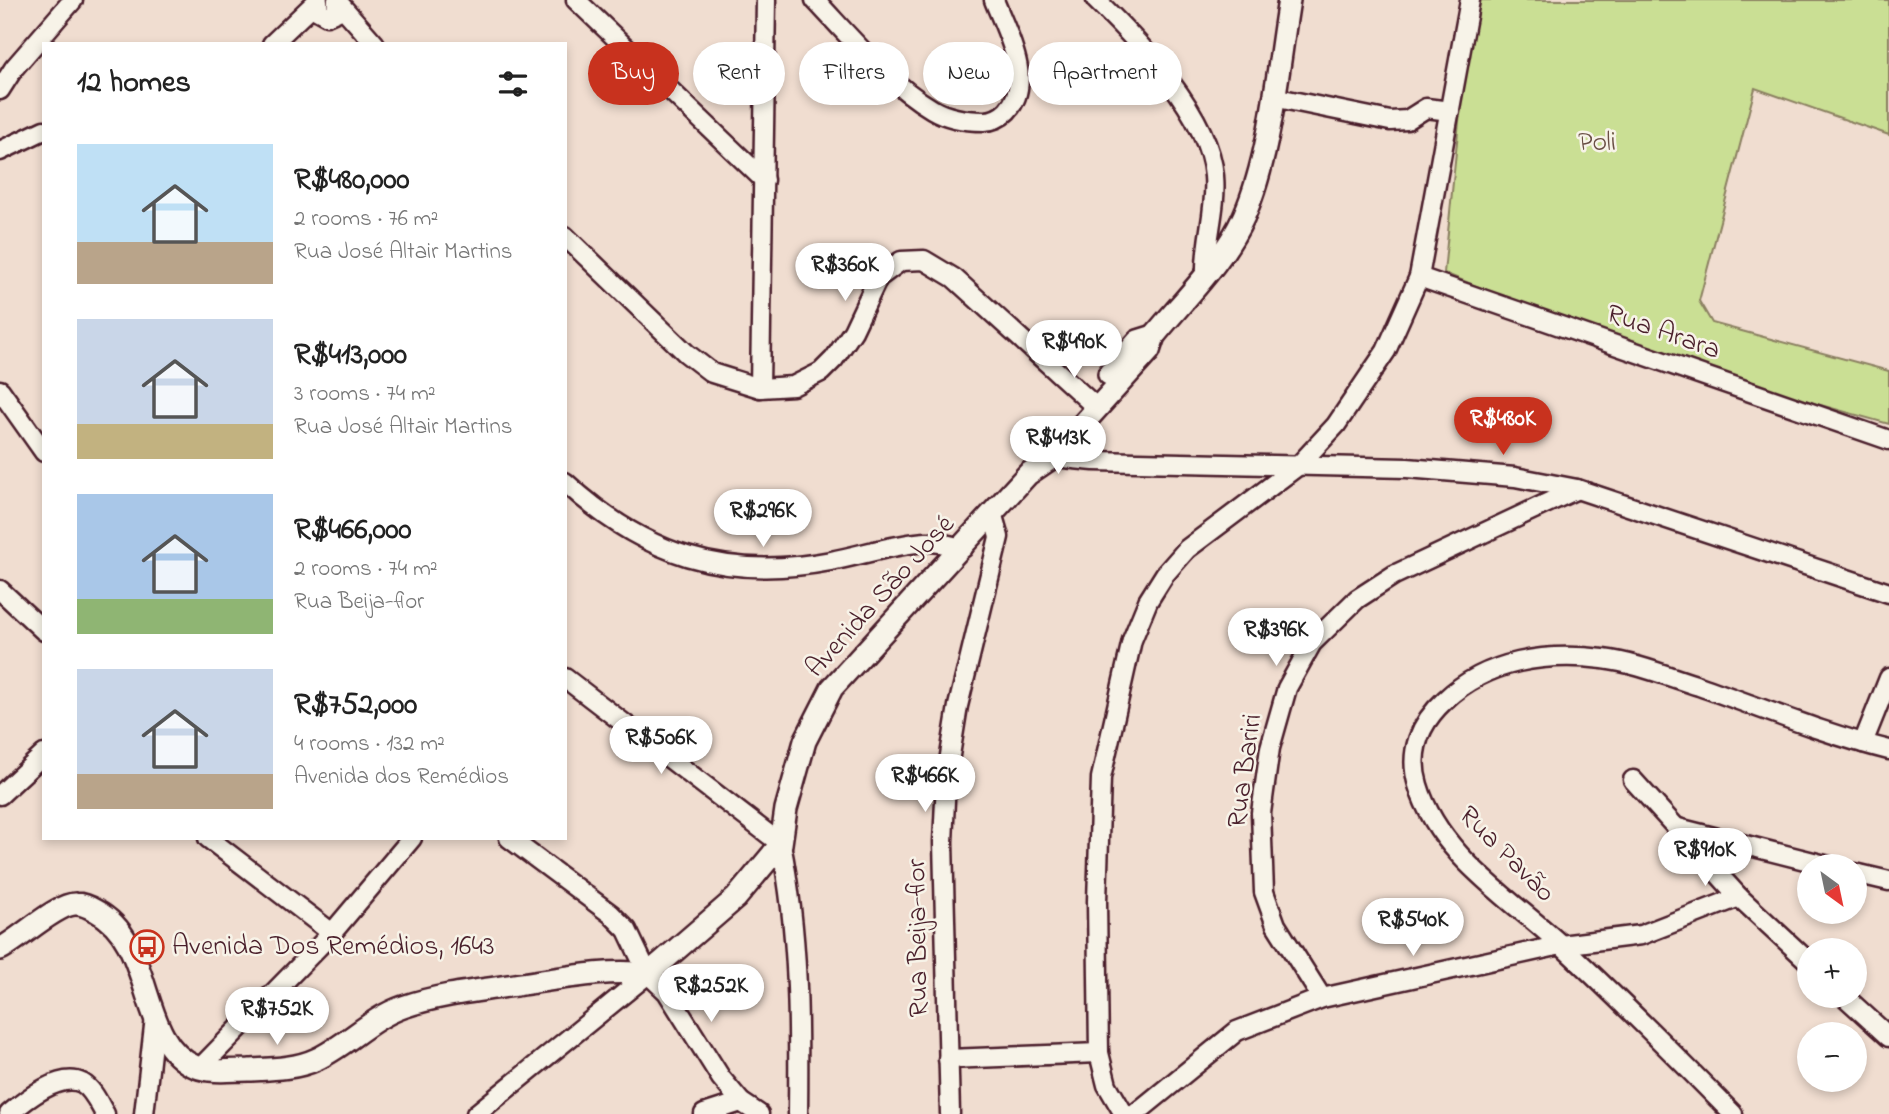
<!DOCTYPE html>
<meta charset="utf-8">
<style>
body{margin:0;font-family:"Indie Flower",sans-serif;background:#f2f2f2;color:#222;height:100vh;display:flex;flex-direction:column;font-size:26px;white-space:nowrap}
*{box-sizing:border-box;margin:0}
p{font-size:23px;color:#767676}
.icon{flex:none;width:38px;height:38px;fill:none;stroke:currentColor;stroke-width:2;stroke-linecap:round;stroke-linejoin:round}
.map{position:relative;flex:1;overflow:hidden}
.panel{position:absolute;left:42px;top:42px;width:525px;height:798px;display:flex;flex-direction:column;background:#fff;border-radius:0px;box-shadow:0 4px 10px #0003}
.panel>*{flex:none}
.banner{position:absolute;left:588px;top:42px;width:665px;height:63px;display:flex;gap:14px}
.needle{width:46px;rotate:147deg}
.tools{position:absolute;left:1797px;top:854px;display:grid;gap:14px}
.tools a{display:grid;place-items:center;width:70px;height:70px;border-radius:50%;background:#fff;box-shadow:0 4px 10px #0003;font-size:35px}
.price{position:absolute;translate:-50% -60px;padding:0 16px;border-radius:24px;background:#fff;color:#222;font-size:23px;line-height:46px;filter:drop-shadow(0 2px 4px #0008)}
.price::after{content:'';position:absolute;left:50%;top:42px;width:21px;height:16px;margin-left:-10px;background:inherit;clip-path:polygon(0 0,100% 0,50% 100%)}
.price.active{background:#c8321e;color:#fff}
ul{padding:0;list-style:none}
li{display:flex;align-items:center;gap:21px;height:175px;padding:0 35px}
li span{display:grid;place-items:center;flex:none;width:196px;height:140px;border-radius:0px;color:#555}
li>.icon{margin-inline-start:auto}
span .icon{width:84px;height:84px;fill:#fffc;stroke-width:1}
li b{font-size:30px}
h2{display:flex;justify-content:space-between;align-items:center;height:84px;padding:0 35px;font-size:30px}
.chip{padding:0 24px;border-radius:32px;background:#fff;box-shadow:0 4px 10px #0003;font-size:24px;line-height:63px}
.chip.active{background:#c8321e;color:#fff}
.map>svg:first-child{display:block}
.green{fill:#cadf94;stroke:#8a7f60;stroke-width:2}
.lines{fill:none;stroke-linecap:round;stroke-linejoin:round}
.minor-casing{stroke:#4a1f2b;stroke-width:23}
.major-casing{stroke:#4a1f2b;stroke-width:26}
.minor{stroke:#f7f3e8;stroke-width:18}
.major{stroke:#f7f3e8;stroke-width:21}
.labels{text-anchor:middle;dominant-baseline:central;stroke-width:5;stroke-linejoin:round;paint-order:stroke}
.park-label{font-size:28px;fill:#6a4f45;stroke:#f7f3e8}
.street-label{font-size:28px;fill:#4a1f2b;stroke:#f7f3e8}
.poi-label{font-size:28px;fill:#4a1f2b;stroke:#f7f3e8;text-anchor:start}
</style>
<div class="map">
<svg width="1889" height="1114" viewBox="0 0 1889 1114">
<rect width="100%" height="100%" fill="#f0ddd0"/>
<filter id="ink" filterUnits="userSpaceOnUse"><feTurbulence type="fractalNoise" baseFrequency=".0143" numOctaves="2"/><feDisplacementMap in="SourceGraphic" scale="14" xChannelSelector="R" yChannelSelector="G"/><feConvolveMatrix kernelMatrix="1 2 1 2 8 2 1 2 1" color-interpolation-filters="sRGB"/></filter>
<g filter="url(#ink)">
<path class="green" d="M1471,0H1889V135L1755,88L1699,301L1712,323L1889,371V424L1662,361L1444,273Z"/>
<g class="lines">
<defs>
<g id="minor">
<path d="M318,0V11L327,16L336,12L337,0"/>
<path d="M576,0L764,180"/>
<path d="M815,0C850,37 888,83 932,109C947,118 967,121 984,121C993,121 1001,117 1007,111C1035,82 1006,31 994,0"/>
<path d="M1096,0C1139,42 1209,114 1214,176C1217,209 1205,240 1206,273"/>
<path d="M338,2L375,44"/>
<path d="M272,44L317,1"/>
<path d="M0,90L14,68L73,0"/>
<path d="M1273,97L1390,121L1407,120L1426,108L1450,111"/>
<path d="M0,151L44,130"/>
<path d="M565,236L686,353L712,373L760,388L793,386L821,372L834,359L853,331L878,278L901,261L924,260L954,278L1097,408"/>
<path d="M1419,277L1889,440"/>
<path d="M760,388L766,0"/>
<path d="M0,390L44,452"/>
<path d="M1042,448L1053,457L1094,461L1407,468L1515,477L1577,489L1889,593"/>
<path d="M565,482C644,555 725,581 831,561C862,555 894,544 926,542C938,541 951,546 963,548"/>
<path d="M0,590L44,631"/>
<path d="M565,678L781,844C799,934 799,1022 798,1114"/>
<path d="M1863,743L1889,678"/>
<path d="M1633,780L1739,897L1810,963"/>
<path d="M0,795L44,754"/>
<path d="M1678,828L1829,866"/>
<path d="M208,838L332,933"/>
<path d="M509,838L611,914L627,930L648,974L667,992L721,1078L741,1102L759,1114"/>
<path d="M1855,873L1889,881"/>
<path d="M1844,996L1889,1037"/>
<path d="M1322,998L1276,925L1264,892L1261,813L1270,748L1287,688L1312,643L1357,599L1394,575L1577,489"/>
<path d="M948,1059L1099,1053"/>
<path d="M200,1068L332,933L412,838"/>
<path d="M9,1114C25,1100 60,1072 82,1083C93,1089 99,1104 105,1114"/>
<path d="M144,1114L155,1017"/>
<path d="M476,1114L648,974"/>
<path d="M704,1114L741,1102"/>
<path d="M950,1114L943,842L946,780L958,706L999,537L993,516"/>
<path d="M1124,1114L1107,1085L1099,1053L1097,901L1101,778L1132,640L1148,601L1165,574L1187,549L1299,465L1336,425L1386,351L1419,277L1470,0"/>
<path d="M1135,1114L1237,1031L1322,998L1561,945L1641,935L1739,897"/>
<path d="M1733,1114C1677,1057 1619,999 1560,944C1510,898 1438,854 1418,785C1408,752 1420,723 1445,700C1487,660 1547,652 1603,659C1636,663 1667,676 1699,686C1762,708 1824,734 1889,750"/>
</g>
<g id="major">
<path d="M1109,374L1138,341L1154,336"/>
<path d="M0,949C19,940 57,903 76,904C83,904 91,908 96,911C156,942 136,1042 196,1067C212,1073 232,1070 249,1070C271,1069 296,1069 317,1059C347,1045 371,1018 403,1007C440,994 482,990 522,984C564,978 606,969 648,974L736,898L781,844L786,809L805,741L832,688L1028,474L1053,457L1149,351L1154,336C1185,298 1224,261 1244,216C1271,155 1278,66 1289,0"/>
</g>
</defs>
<use href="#minor" class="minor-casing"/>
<use href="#major" class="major-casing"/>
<use href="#minor" class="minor"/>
<use href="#major" class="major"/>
</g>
</g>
<defs>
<symbol id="bus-ring" viewBox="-11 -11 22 22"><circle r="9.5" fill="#f7f3e8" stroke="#c8321e" stroke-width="1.5"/><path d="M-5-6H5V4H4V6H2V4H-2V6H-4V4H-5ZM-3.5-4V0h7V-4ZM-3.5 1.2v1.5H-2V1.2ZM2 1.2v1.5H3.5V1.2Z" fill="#c8321e"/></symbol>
</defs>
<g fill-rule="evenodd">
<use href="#bus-ring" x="128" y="928" width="38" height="38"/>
</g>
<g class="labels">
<g class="park-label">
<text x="1597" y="143">Poli</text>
</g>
<g class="street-label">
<text transform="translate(1663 333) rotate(19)">Rua Arara</text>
<text transform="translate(881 597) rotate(-48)">Avenida São José</text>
<text transform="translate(1246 771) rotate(-82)">Rua Bariri</text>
<text transform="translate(1506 855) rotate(45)">Rua Pavão</text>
<text transform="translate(919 938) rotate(-91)">Rua Beija-flor</text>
</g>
<g class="poi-label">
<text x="172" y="947">Avenida Dos Remédios, 1643</text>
</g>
</g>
</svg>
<div class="tools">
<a><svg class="needle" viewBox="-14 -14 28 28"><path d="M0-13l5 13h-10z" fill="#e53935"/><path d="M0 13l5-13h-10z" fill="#767676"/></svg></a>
<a>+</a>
<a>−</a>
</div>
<b class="price" style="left:845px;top:303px">R$360K</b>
<b class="price" style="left:1074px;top:380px">R$490K</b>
<b class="price active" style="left:1503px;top:457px">R$480K</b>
<b class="price" style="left:1058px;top:476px">R$413K</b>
<b class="price" style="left:763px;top:549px">R$296K</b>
<b class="price" style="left:1276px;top:668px">R$396K</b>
<b class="price" style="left:661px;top:776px">R$506K</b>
<b class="price" style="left:925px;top:814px">R$466K</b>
<b class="price" style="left:1705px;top:888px">R$910K</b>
<b class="price" style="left:1413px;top:958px">R$540K</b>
<b class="price" style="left:711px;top:1024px">R$252K</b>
<b class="price" style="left:277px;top:1047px">R$752K</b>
<div class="banner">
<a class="chip active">Buy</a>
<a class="chip">Rent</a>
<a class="chip">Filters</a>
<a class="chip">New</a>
<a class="chip">Apartment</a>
</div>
<section class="panel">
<h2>12 homes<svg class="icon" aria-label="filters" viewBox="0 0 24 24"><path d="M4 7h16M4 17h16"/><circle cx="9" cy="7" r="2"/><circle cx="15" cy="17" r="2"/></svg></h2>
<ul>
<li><span style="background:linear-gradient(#bfe0f5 70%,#b9a48a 0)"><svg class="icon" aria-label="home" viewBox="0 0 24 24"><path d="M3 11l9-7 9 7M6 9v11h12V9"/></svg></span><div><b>R$480,000</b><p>2 rooms · 76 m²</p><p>Rua José Altair Martins</p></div></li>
<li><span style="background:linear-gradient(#c9d6e8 75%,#c2b280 0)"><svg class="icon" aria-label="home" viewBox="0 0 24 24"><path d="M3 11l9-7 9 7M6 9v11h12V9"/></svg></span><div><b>R$413,000</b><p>3 rooms · 74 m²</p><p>Rua José Altair Martins</p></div></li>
<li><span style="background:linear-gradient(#a9c7e8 75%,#8fb573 0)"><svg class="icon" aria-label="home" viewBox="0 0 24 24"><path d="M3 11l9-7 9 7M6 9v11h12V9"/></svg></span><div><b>R$466,000</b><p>2 rooms · 74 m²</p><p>Rua Beija-flor</p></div></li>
<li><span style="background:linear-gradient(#c9d6e8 75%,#b9a48a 0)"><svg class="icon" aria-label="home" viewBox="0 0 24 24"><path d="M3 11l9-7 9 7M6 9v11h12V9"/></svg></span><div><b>R$752,000</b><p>4 rooms · 132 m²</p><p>Avenida dos Remédios</p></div></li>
</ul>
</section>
</div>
